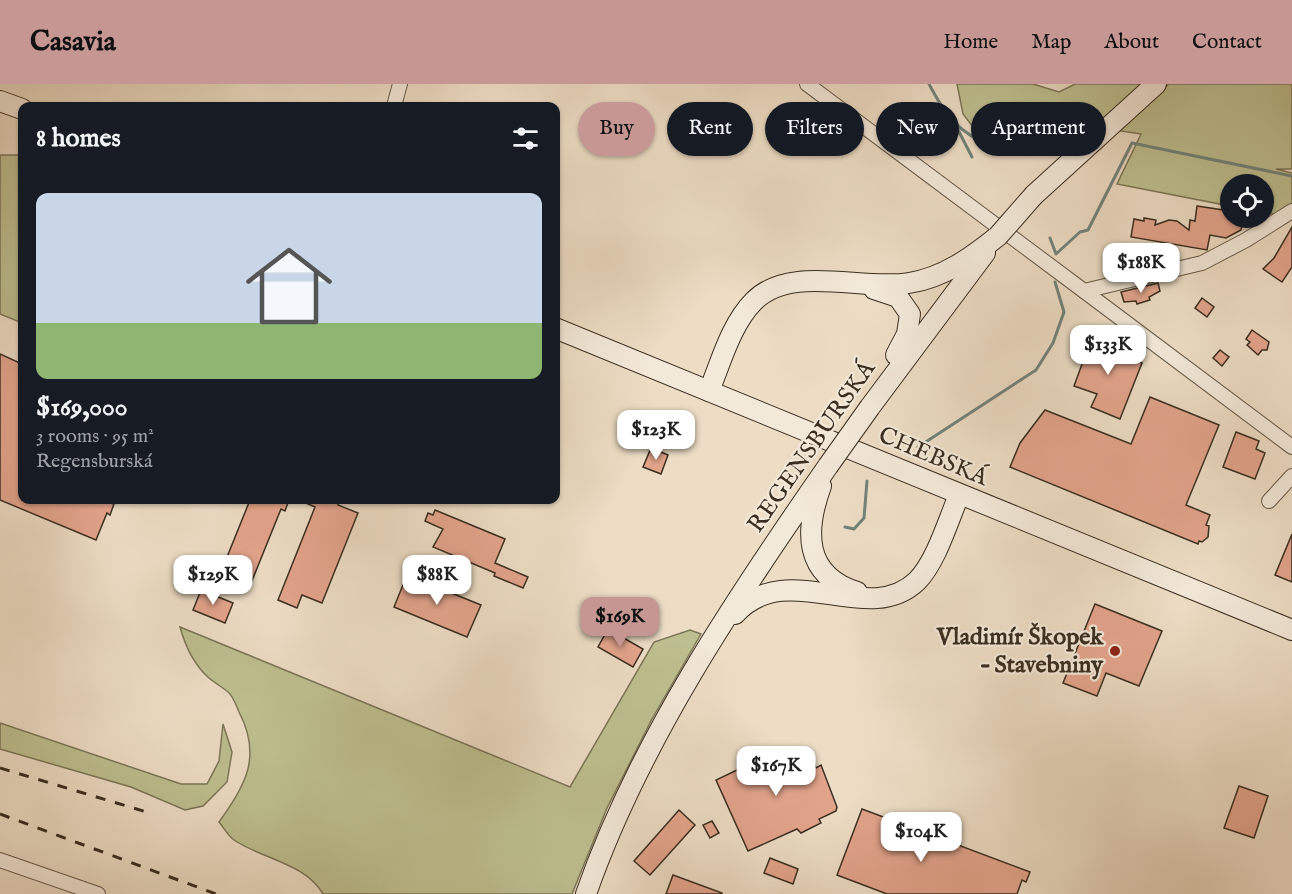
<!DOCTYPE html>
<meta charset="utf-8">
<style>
body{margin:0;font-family:"IM FELL English",serif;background:#20242c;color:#f1f3f6;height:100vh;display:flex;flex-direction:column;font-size:22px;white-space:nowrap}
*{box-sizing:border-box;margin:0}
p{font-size:20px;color:#9ea1a6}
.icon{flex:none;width:33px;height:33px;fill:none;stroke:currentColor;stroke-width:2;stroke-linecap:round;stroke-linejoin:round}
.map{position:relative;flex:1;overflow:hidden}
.details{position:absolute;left:18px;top:18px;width:542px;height:402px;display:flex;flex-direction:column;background:#171b24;border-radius:12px;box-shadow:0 2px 4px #0004}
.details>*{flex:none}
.hud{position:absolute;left:578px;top:18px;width:570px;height:54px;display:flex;gap:12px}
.fabs{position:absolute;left:1220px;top:90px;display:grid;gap:12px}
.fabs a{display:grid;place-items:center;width:54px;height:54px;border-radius:50%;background:#171b24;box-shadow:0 2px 4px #0004;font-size:30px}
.price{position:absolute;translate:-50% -51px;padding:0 14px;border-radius:12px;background:#fff;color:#222;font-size:20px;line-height:39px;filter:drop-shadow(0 2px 3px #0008)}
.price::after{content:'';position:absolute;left:50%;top:36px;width:18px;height:14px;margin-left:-9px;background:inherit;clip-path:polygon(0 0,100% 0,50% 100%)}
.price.selected{background:#c59692;color:#111}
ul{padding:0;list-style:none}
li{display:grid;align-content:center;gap:12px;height:318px;padding:0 18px}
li+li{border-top:2px solid #363941}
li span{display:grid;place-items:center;height:186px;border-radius:12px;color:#555}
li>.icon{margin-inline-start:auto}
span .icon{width:108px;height:108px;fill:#fffc;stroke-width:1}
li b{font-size:26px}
h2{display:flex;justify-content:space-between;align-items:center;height:72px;padding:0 18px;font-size:26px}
.tag{padding:0 21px;border-radius:27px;background:#171b24;box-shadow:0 2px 4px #0004;font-size:21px;line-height:54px}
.tag.selected{background:#c59692;color:#111}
header{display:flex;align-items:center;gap:36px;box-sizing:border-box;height:84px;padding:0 30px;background:#c59692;color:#111}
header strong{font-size:28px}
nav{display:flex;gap:33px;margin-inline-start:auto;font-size:21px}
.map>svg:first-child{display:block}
.green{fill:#bebf90;stroke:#7c7658;stroke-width:1.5}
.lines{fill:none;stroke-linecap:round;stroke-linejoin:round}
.stream{stroke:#73837b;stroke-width:3}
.building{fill:#e3a48c;stroke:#3a2e20;stroke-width:1.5}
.minor-casing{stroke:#675a49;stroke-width:16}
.secondary-casing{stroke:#3a2e20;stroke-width:22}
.minor{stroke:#f3e9d9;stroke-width:14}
.secondary{stroke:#f3e9d9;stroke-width:20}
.rail{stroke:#3a2e20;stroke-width:3;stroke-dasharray:10 10;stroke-linecap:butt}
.secondary-bridge-casing{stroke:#3a2e20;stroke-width:22;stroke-linecap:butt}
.secondary-bridge{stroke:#f3e9d9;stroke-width:20}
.poi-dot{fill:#8f2418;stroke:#f3e9d9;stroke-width:2}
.labels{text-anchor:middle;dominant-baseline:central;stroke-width:4.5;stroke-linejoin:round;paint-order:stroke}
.street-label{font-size:24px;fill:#3a2e20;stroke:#f3e9d9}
.poi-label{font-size:24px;font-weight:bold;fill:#3a2e20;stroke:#f3e9d9;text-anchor:end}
</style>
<header>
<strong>Casavia</strong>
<nav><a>Home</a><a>Map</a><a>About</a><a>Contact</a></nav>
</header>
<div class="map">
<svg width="1292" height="810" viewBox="0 0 1292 810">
<rect width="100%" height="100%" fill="#edddc5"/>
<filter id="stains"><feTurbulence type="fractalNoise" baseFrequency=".00333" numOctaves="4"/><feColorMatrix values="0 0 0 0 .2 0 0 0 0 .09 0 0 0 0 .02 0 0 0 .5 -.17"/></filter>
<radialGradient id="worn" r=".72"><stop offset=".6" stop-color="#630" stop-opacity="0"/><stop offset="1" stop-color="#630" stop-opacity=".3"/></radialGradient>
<g class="green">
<path d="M957,0H1033L1059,8L1075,0H1143L1091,48L1069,53L988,47L973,43L963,30Z"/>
<path d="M1169,0H1292V85H1276L1292,89V134L1263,128V100H1230V122L1117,100L1141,50L1115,46Z"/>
<path d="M0,71H22V239L0,230Z"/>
<path d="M180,543L570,703L654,558L690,546L701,550L652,635L607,724L572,810H323C305,779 262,775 234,756C228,752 224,744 219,738C246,701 262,672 239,628C236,621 233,612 228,608C222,603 215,599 209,594C194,581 185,561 180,543Z"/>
<path d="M0,639L181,700H207L219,677L223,640L232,668L227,698L203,722L185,726L131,703L0,665Z"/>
</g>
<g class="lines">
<g class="stream">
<path d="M929,0C947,34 958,48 993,63"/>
<path d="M956,42L972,73"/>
<path d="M1050,154L1056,170L1080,148L1088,146L1132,59L1292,92"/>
<path d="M918,363L1036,286L1053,259L1064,228L1055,198"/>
<path d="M845,443L854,445L864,434L867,397"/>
</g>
</g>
<g class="building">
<path d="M1197,122L1230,127V134H1243L1241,146L1226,154L1210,151L1207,166L1131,153L1134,135L1144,137V134L1156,136L1155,141L1169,136L1177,137L1189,146L1190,136L1195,137Z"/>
<path d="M1292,143V183L1282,198L1263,185L1274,174Z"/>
<path d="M1158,199L1160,207L1149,213L1150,216L1137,220L1136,217L1124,218L1121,208Z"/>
<path d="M1202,214L1214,223L1207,233L1195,224Z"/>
<path d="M1252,246L1269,258L1267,266H1262L1258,271L1247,261L1250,258L1246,255Z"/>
<path d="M1093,250L1117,260L1114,268L1142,279L1120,335L1091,323L1097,310L1074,302Z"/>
<path d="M1220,266L1229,273L1222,282L1213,274Z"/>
<path d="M0,270L22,280V416H113L111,419L114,420L110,431L107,429L96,456L0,416Z"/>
<path d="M1150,313L1219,341L1186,421L1210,431L1206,441L1209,442L1208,453L1202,458L1199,457L1198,460L1010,383L1020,359L1045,326L1131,360Z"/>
<path d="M1236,348L1259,357L1256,365L1265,369L1255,395L1223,383Z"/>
<path d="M651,364L668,371L661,390L643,383Z"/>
<path d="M250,416H289L285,427L281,425L249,504L222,494L226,485L223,483Z"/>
<path d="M299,416H341L338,421L358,429L322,519L302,511L297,524L278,516L315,423Z"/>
<path d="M435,426L505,455L495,479L528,493L523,504L494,492L495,489L433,463L443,445L425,437L428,429L433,431Z"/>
<path d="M1292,450V498L1275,491Z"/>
<path d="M407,491L481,521L467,553L394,523Z"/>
<path d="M201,506L233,519L225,539L193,526Z"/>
<path d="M1095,520L1162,547L1139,602L1106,589L1097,612L1063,599Z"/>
<path d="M608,545L643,565L633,583L598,563Z"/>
<path d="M760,665L769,684L808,666L816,684L821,681L837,723L836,727L819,735L821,739L801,749L797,745L748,767L716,696L737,686L742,682L739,675Z"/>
<path d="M1239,702L1268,712L1254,754L1224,744Z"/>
<path d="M862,725L1030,788L1026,798L1022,796L1017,810H887L837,791Z"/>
<path d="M679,726L695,741L650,791L634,777Z"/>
<path d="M712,737L719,749L710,754L703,741Z"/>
<path d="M770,774L798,785L793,800L764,789Z"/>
<path d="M673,791L722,809V810H666Z"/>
</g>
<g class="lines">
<defs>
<g id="minor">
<path d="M807,0L1084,207L1202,179L1246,156L1292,127"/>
<path d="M394,22L400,0"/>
<path d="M1084,207L1292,363"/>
<path d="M1269,417L1292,392"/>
<path d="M0,776L98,810"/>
</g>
<g id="secondary">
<path d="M0,17L22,25"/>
<path d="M1034,111L1156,0"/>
<path d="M874,205L898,213L910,230L907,250L896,271"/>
<path d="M555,244L1292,546"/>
<path d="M709,307C721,278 731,240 754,217C791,180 861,207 909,199C943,194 972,173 998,152"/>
<path d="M870,323L985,169"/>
<path d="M821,402C805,446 803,491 857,508"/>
<path d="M735,530C788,472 867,545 917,497C936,478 948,437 959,411"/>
<path d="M586,810C639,658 736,514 828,382"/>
</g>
</defs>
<use href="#minor" class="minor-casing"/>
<use href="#secondary" class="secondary-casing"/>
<use href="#minor" class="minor"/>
<use href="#secondary" class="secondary"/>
<g class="rail">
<path d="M0,684L153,730"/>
<path d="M0,730L216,810"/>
</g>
<defs>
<g id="secondary-bridge">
<path d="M998,152L1034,111"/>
<path d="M828,382L870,323"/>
</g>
</defs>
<use href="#secondary-bridge" class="secondary-bridge-casing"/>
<use href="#secondary-bridge" class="secondary-bridge"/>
</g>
<circle class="poi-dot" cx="1115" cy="567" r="6"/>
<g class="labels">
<g class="street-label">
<text transform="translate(812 363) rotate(-55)">REGENSBURSKÁ</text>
<text transform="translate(933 373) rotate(23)">CHEBSKÁ</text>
</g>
<g class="poi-label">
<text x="1103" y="553">Vladimír Škopek<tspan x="1103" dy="28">– Stavebniny</tspan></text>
</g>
</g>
<rect width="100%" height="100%" filter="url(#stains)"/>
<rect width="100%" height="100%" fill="url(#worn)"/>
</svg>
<div class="fabs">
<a><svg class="icon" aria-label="locate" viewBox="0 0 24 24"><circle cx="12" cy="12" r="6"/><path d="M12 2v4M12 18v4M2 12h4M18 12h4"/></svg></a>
</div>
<b class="price" style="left:1141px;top:210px">$188K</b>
<b class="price" style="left:1108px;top:292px">$133K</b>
<b class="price" style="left:656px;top:377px">$123K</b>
<b class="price" style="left:213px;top:522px">$129K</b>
<b class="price" style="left:437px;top:522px">$88K</b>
<b class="price selected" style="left:620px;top:564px">$169K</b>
<b class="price" style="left:776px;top:713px">$167K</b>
<b class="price" style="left:921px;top:779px">$104K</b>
<div class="hud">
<a class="tag selected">Buy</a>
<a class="tag">Rent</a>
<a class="tag">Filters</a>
<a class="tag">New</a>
<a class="tag">Apartment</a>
</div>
<section class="details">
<h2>8 homes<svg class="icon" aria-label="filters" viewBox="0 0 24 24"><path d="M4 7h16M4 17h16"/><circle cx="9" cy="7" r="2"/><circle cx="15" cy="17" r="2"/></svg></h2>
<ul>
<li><span style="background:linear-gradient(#c9d6e8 70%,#8fb573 0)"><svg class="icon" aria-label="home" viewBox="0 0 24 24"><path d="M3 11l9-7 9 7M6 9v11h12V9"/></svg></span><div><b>$169,000</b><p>3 rooms · 95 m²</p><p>Regensburská</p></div></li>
</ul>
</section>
</div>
